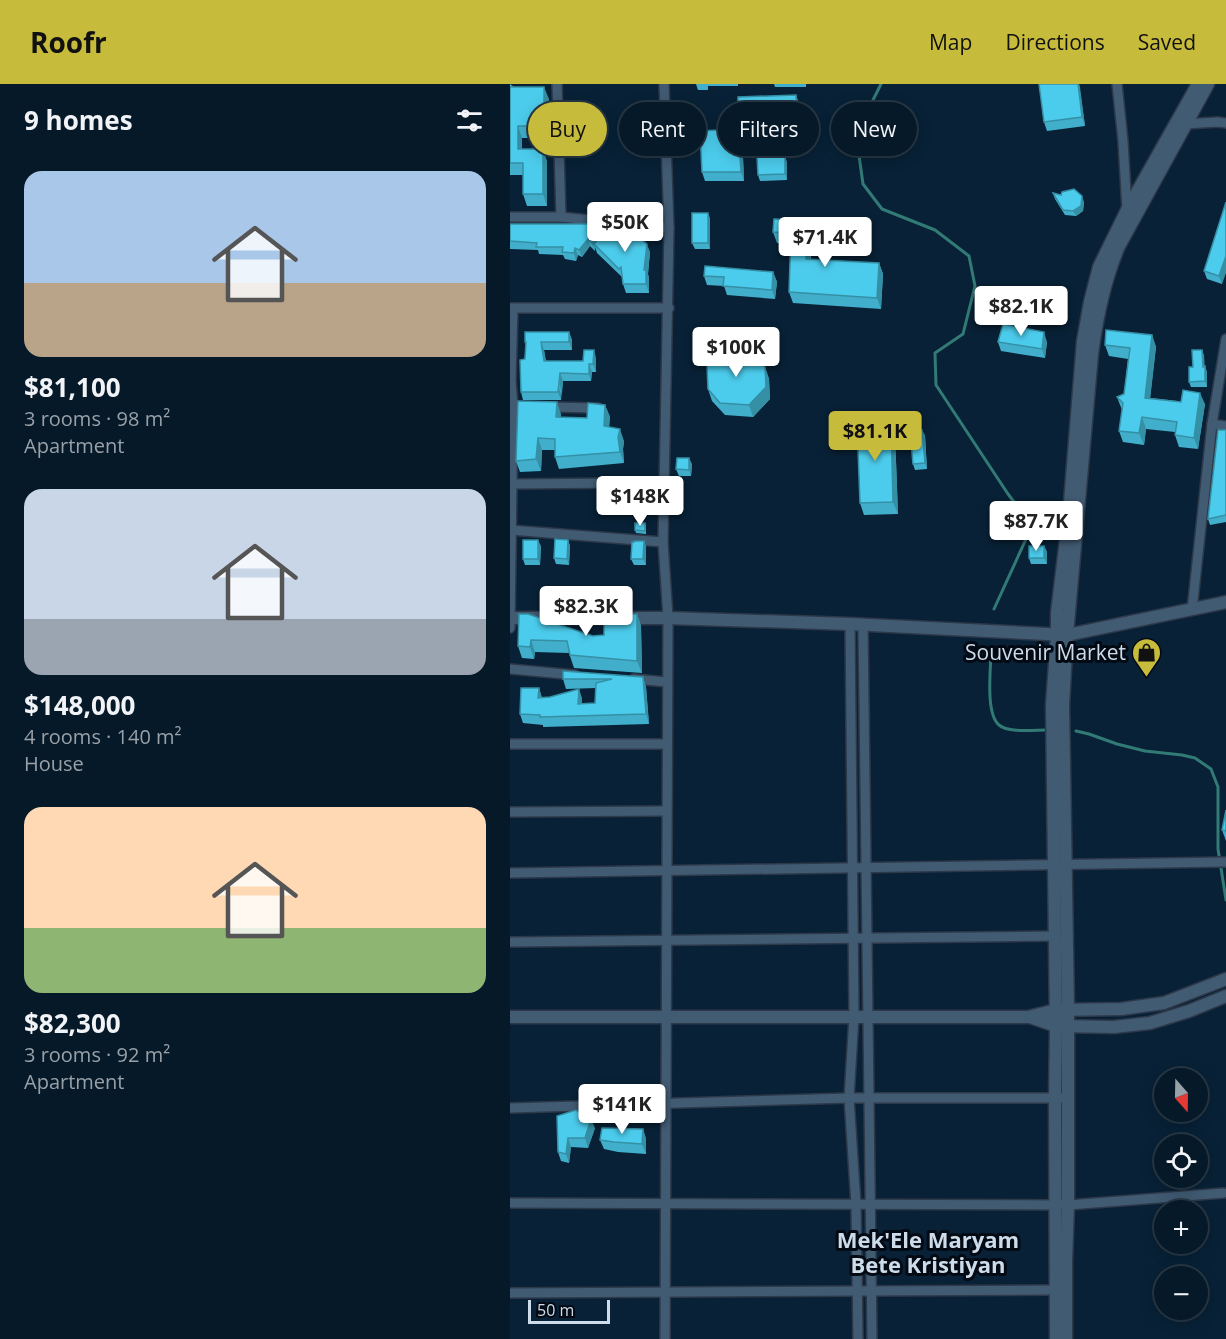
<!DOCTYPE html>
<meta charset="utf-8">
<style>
body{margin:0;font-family:"Open Sans",sans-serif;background:#142634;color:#f1f3f6;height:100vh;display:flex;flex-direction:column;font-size:22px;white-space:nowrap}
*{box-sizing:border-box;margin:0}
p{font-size:20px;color:#98a0a8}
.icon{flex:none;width:33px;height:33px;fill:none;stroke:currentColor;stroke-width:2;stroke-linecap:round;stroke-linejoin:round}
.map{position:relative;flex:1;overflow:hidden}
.side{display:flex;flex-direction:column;background:#061928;width:510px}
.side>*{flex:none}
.guide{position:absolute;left:18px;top:18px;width:570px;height:54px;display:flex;gap:12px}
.needle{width:39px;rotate:160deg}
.buttons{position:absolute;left:644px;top:984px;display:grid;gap:12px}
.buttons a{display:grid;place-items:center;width:54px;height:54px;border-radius:50%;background:#061928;box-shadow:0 3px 15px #0003,0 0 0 2px #273845;font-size:30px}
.scale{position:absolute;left:18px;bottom:15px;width:82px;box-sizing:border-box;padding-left:6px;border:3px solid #cddcea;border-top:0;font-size:16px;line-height:21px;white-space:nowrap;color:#cddcea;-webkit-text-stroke:4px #030a13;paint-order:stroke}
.price{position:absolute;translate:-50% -51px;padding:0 14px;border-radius:6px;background:#fff;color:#222;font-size:20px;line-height:39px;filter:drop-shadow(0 2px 3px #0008)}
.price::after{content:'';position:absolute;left:50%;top:36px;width:18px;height:14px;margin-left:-9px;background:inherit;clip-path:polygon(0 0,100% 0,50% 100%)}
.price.on{background:#c7bb3c;color:#111}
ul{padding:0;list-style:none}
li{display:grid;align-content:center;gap:12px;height:318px;padding:0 24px}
li span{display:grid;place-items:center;height:186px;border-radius:18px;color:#555}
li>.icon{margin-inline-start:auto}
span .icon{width:108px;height:108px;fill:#fffc;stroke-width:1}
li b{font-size:26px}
h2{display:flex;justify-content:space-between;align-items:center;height:72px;padding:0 24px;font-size:26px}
.pill{padding:0 21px;border-radius:27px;background:#061928;box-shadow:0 3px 15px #0003,0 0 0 2px #273845;font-size:21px;line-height:54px}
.pill.on{background:#c7bb3c;color:#111}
header{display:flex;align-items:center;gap:36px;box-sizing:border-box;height:84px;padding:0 30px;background:#c7bb3c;color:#111}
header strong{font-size:28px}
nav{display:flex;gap:33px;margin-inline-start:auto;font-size:21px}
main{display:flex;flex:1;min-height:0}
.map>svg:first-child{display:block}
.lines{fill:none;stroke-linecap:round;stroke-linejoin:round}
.stream{stroke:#327a75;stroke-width:3}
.minor-casing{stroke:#2d3849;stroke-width:12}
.tertiary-casing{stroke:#2d3849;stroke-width:15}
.minor{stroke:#415b73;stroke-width:9}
.tertiary{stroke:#415b73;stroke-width:12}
.wall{fill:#41afcb}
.shaded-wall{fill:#358fa5}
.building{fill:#4cccec;stroke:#358fa5;stroke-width:1.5}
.labels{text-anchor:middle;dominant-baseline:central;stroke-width:6;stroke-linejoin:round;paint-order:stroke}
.poi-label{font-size:21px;fill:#cddcea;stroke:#030a13;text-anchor:end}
.neighbourhood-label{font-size:22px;font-weight:bold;fill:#cddcea;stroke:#030a13}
</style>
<header>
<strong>Roofr</strong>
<nav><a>Map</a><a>Directions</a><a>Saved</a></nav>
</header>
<main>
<section class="side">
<h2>9 homes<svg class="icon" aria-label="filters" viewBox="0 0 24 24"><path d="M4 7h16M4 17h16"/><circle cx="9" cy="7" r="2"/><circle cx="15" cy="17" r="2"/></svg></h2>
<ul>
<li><span style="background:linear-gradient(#a9c7e8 60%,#b9a48a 0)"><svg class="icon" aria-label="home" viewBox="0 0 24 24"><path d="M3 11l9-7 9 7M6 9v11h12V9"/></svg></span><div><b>$81,100</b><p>3 rooms · 98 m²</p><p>Apartment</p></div></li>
<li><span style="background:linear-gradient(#c9d6e8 70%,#9aa5b1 0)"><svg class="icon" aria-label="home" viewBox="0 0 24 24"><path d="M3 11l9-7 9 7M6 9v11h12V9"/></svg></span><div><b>$148,000</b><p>4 rooms · 140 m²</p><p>House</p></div></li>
<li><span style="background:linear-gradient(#ffd9b3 65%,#8fb573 0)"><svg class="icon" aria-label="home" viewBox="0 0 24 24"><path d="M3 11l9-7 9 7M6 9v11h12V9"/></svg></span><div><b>$82,300</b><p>3 rooms · 92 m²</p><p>Apartment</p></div></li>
</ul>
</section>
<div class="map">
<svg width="716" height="1255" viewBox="0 0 716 1255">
<rect width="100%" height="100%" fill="#082136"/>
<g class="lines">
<g class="stream">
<path d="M371,0L346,50L353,100L372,125L425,146L459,172L465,202L453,250L425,269L426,301L498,410L522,442L484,525"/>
<path d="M481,567C481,584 475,629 489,641C498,649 524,646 536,646"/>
<path d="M566,647L579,650L607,660L635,667L672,671L685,674L701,685L708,703V765L716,816"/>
</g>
<defs>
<g id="minor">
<path d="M47,0L51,133"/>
<path d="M154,0L159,144L153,458L158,534L155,1255"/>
<path d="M607,0L613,57L617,126"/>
<path d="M671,39L675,40L708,38L716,39"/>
<path d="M0,133H51L159,144"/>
<path d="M0,224H159"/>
<path d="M39,323L88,324"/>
<path d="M702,340L716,342"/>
<path d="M0,400L111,399"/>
<path d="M0,446L153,458"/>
<path d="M682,526L702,340L716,255"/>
<path d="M340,540L344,932L339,1014L346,1120L348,1255"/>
<path d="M353,540L362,1255"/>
<path d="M0,544L3,322L1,297L3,224"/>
<path d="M0,585L65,591"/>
<path d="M124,595L157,598"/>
<path d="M0,660H157"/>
<path d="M0,728L157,727"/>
<path d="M0,789L716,778"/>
<path d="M0,858L545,852"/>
<path d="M0,1024L339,1014H558"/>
<path d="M0,1119L558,1121L714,1109"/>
<path d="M0,1209L546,1206"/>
</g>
<g id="tertiary">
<path d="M0,534H158L340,540L557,551L716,518"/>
<path d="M0,933H518L546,926L611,925L654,919L716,895"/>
<path d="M520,933L546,942L604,943L640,939L679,927L716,912"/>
<path d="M546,1255L545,1014L546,942L542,621L547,551V529L559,431L573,257L580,218L589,183L617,126L688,0"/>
<path d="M556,1255V1177L558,1121V925L553,621L557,551L582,270C587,232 594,197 609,162L698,0"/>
</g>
</defs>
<use href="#minor" class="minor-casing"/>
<use href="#tertiary" class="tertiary-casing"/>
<use href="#minor" class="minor"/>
<use href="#tertiary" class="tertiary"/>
</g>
<g class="wall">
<path d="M0,0L4,3L39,15L38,54H12V65L37,77V122H17L13,110V91H0Z"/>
<path d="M186,0H228V2H198V6H188Z"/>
<path d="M264,0H296V3H265Z"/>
<path d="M529,0H569L575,42L537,47L534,38Z"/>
<path d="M286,11L288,17L289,40L265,41L264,37L230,38L228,32Z"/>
<path d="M232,49L234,97H195L192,88Z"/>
<path d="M275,72L277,79V96L250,97L248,91Z"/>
<path d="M543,109L574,118L573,127L566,132L555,131L545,115Z"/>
<path d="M716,118L712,200L697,195L694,187Z"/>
<path d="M198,129L200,135V165H185L182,159Z"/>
<path d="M0,140H83L85,148V159L140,168L138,190L139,194V209H116L113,200L112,193L87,169L85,163V167L80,162L72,173L68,171L66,177L55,175L53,171L29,170L28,166L0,165Z"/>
<path d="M302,147L301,175L369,179L373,190L371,225L283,219L279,208L281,160L267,159L263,148Z"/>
<path d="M263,188L267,198L265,215L217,211L214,202L197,201L194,192Z"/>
<path d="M59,248L62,256V266H34L36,277H73L86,274V288H82L81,297H53L51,316H13L11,308L16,261L15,258Z"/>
<path d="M642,251L646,263L640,314L695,320L688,365L669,363L665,351V348L636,345L634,361L613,358L609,347L612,326L607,313L614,310L618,275L599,272L595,261Z"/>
<path d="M488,258H537L535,274L491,267Z"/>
<path d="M694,271V282L697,288V303H681L679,298L683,283Z"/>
<path d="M255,283L259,295L260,315L243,333L215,331L202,317L198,305Z"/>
<path d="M95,321L100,333L99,343L114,357L113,365L114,379L49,385L45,373V366H32L31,387L10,388L6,377L51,330V333L77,334Z"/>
<path d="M412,346L415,352L417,385L405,386L403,380Z"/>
<path d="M716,346V438L700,441L698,435Z"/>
<path d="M385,350L388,430L354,431L350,419Z"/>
<path d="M182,380L181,392H169L166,385Z"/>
<path d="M135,439L136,442V450L126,449L125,446Z"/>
<path d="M58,456L60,462L59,481L46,480L44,474Z"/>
<path d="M134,457L136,463V481H124L121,475Z"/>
<path d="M31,462L30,481H15L13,475Z"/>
<path d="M534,462L537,468V480H521L519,474Z"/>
<path d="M9,530L83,552L94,551L127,530L131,542L132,589L64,584L59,569L25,568L24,575L12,574L8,562Z"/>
<path d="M133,593L136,603L139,640L33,643V641L13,639L10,630L29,604L32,614H72V619H85L86,604L56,605L53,595Z"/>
<path d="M716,726V757L712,746Z"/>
<path d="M47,1032L85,1044L78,1064L61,1063L59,1079L51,1077L48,1068Z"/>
<path d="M133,1045L136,1055V1070L108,1068L94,1065L90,1056Z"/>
</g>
<g class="shaded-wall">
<path d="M568,0H569L570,3L575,42L572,33Z"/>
<path d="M34,3L39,15L38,54L34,42Z"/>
<path d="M286,11L288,17L289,40L287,34Z"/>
<path d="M228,40L232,49L234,97L231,88Z"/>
<path d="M8,42L12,54V77L8,65Z"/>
<path d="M33,65L37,77V122L33,110Z"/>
<path d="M275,72L277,79V96L275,90Z"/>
<path d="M572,112L574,118L573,127L566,132L563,127Z"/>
<path d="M198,129L200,135V165L198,159Z"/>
<path d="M298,136L302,147L300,186L296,175Z"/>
<path d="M83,140L85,148V161L84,160L85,167L82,159Z"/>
<path d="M78,155L80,162L72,173L69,166Z"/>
<path d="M137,160L140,168L138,190L139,194V209L136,200L134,186Z"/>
<path d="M65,164L68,171L66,177L64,169Z"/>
<path d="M716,172V189L712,200L709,192Z"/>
<path d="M369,179L373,190L371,225L367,214Z"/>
<path d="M263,188L267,198L265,215L262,206Z"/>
<path d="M59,248L62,256V266L59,258Z"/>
<path d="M534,248L537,258L535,274L532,265Z"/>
<path d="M642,251L646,263L639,325L635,314Z"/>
<path d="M31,258L34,266L37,285L34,277Z"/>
<path d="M84,266L86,274V288L83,280Z"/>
<path d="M692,266L694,271L695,288L693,283Z"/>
<path d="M79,280L82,288L81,297L79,290Z"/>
<path d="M695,282L697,288V303L695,297Z"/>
<path d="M255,283L259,295L260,315L243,333L239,321Z"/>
<path d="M50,289L53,297L52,310L50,302Z"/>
<path d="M48,302L51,310V316L48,308Z"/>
<path d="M690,309L695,320L688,365L684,354Z"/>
<path d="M47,318L51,330V345L46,333Z"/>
<path d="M95,321L100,333L98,354L94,342Z"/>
<path d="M632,333L636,345L634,361L629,349Z"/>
<path d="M381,338L385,350L388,430L383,418Z"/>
<path d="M110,345L114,357L113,365L114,379L110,368L108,353Z"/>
<path d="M412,346L415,352L417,385L415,379Z"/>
<path d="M28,354L32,366L31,387L26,375Z"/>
<path d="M179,374L182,380L181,392L179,386Z"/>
<path d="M28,456L31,462L30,481L28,475Z"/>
<path d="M58,456L60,462L59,481L57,475Z"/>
<path d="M134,457L136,463V481L133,475Z"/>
<path d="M534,462L537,468V480L534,474Z"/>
<path d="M127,530L131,542L132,589L127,577Z"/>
<path d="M21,556L25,568L24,575L20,563Z"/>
<path d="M133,593L136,603L139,640L136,630Z"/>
<path d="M29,604L32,614H28Z"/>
<path d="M69,605L72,614V629L68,620Z"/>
<path d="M81,1035L85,1044L78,1064L75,1054Z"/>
<path d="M133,1045L136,1055V1070L132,1060Z"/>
<path d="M58,1054L61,1063L59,1079L56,1070Z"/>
</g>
<g class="building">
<path d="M529,0H568L572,33L534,38Z"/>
<path d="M0,3H34V42H8V65H33V110H13V79H0Z"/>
<path d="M286,11L287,34L263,35V31L228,32V13Z"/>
<path d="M228,40L231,88H192L190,47L209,46V41Z"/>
<path d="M275,72V90L248,91L247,73Z"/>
<path d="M564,105L572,112L571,122L563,127L553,126L543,109L551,111L552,108Z"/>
<path d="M716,118V172L709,192L694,187Z"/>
<rect x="182" y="129" width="16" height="30"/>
<path d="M264,135L298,136L296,175L369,179L367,214L279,208L281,149L263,148Z"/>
<path d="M0,140H83L82,159L78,155L69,166L65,164L64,169L52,168L53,163H26L27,159L0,157Z"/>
<path d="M99,141L121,146L137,160L134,186H136V200H113L111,183L109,185L84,160Z"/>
<path d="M195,182L263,188L262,206L213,202L214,193L194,192Z"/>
<path d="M493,240L534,248L532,265L488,258Z"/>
<path d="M596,246L642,251L635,314L671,318L673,306L690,309L684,354L665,351L667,338L632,333L629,349L609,347L613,319L607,313L614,310L620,264L595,261Z"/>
<path d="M15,248H59V258H31L34,277H73L74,266H84L83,280H79V290L50,289L48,308H11L10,276L15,275L16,258H15Z"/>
<path d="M682,266H692L693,283L695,282V297L679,298V283H683Z"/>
<path d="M210,267L240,268L255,283L256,303L239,321L210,319L198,305L197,281Z"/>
<path d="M8,317L47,318L46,333L77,334L78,319L95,321L94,342L110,345L108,353L110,368L45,373V355L28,354L26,375L6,377Z"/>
<path d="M381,338L383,418L350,419L347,339Z"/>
<path d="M412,346L415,379L403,380L400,347Z"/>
<path d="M708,346H716V431L698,435Z"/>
<path d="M167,374H179V386L166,385Z"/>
<path d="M125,439H135V447L125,446Z"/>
<path d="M45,455L58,456L57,475L44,474Z"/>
<rect x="13" y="456" width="15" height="19"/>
<path d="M124,457H134L133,475H121L122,458H124Z"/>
<rect x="519" y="462" width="15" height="12"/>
<path d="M9,530H18L83,552L94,551V530H127V577L60,571L57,557L21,556L20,563L8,562Z"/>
<path d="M53,587L133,593L136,630L30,633V631L10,630L11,604H29L28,614L40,613L69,605L68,620L85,619L86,599L102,595H53Z"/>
<path d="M716,726V747L712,746Z"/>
<path d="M66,1026L81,1035L75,1054H58L56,1070L48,1068L47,1032Z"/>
<path d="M92,1044L133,1045L132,1060L104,1058L90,1056Z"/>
</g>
<defs>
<symbol id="shop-pin" viewBox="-11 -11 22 30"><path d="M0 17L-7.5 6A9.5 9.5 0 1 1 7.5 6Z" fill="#c7bb3c" stroke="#030a13"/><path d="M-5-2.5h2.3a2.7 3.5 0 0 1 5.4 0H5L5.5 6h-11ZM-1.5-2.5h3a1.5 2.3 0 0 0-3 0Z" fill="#111"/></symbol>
</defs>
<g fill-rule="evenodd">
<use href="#shop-pin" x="620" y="552" width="33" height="45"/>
</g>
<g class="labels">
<g class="poi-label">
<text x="616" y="568">Souvenir Market</text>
</g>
<g class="neighbourhood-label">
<text x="418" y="1155">Mek'Ele Maryam<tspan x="418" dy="25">Bete Kristiyan</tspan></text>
</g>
</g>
</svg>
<div class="buttons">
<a><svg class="needle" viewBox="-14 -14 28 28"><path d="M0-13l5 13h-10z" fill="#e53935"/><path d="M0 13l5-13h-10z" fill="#98a0a8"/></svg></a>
<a><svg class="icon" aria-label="locate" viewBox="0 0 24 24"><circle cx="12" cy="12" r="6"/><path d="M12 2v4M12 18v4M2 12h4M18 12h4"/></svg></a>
<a>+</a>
<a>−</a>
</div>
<div class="scale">50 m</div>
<b class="price" style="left:115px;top:169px">$50K</b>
<b class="price" style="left:315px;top:184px">$71.4K</b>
<b class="price" style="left:511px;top:253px">$82.1K</b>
<b class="price" style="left:226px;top:294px">$100K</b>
<b class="price on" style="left:365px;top:378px">$81.1K</b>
<b class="price" style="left:130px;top:443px">$148K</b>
<b class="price" style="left:526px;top:468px">$87.7K</b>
<b class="price" style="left:76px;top:553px">$82.3K</b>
<b class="price" style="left:112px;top:1051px">$141K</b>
<div class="guide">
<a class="pill on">Buy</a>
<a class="pill">Rent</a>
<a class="pill">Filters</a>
<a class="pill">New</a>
</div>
</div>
</main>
